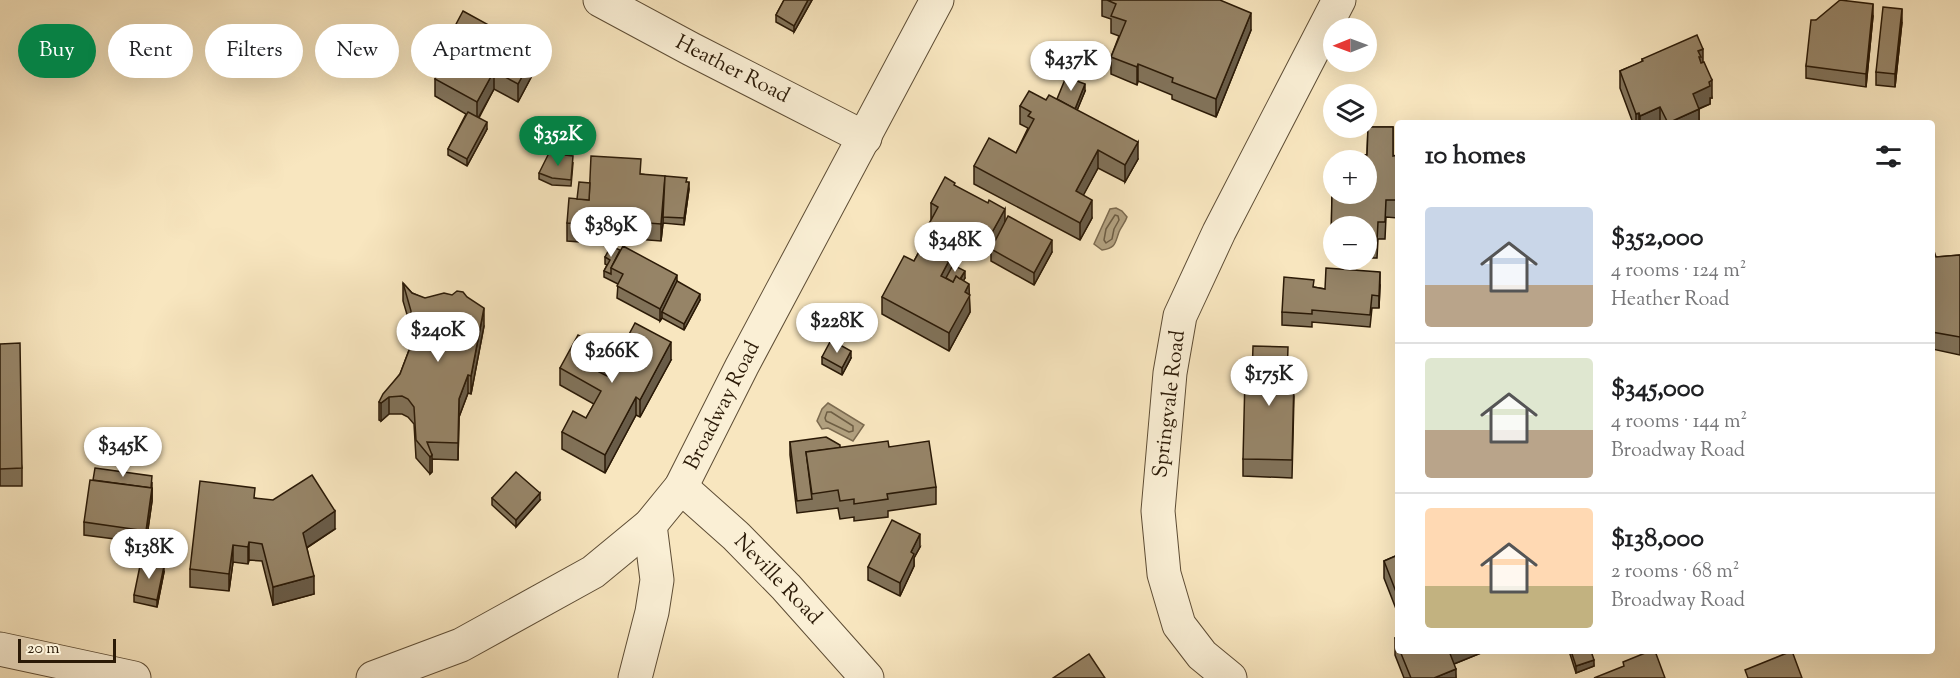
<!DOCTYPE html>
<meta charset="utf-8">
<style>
body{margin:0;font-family:"Sorts Mill Goudy",serif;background:#f6f6f6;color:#202124;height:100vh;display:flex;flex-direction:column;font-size:22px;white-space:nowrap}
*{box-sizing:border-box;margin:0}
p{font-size:20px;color:#757577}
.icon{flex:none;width:33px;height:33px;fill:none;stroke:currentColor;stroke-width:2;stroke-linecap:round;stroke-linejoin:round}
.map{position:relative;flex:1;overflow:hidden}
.sheet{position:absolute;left:1395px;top:120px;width:540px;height:534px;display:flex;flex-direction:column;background:#fff;border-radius:6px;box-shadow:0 6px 24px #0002}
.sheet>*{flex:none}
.guide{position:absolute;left:18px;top:24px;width:570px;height:54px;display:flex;gap:12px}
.needle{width:39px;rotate:269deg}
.tools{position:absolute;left:1323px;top:18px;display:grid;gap:12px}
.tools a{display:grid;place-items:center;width:54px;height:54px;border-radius:50%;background:#fff;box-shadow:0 6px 24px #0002;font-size:30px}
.scale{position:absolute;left:18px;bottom:15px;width:98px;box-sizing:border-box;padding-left:6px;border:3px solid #2b1a07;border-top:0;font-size:16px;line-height:21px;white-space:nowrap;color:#2b1a07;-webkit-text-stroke:4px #faefd5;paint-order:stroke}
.price{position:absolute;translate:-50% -51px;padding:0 14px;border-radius:21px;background:#fff;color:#222;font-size:20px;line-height:39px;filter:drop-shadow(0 2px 3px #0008)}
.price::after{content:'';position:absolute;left:50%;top:36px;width:18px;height:14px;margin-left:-9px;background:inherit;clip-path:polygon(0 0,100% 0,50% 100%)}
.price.current{background:#0b8043;color:#fff}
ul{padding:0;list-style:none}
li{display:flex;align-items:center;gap:18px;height:150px;padding:0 30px}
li+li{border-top:2px solid #e0e0e0}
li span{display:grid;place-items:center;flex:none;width:168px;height:120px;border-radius:6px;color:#555}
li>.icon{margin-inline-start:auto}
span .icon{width:72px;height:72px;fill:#fffc;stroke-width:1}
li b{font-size:26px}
h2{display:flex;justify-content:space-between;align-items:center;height:72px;padding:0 30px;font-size:26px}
.chip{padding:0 21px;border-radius:27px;background:#fff;box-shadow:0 6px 24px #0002;font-size:21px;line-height:54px}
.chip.current{background:#0b8043;color:#fff}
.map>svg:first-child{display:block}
.water{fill:#b2a180;stroke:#7c6b50;stroke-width:1.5}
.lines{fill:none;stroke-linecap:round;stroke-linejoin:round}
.shore{stroke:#6e5e44;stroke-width:1.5}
.minor-casing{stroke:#5e4d35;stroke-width:35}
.minor{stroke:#faefd5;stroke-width:33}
.wall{fill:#817259;stroke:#2b1a07;stroke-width:1.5}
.shaded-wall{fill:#695c48;stroke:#2b1a07;stroke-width:1.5}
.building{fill:#968467;stroke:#2b1a07;stroke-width:1.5}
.labels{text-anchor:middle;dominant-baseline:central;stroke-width:4.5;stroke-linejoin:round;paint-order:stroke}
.street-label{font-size:21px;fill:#2b1a07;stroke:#faefd5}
</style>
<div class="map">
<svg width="1960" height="678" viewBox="0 0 1960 678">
<rect width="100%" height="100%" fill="#f8e6bf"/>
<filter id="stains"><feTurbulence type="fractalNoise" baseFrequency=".00333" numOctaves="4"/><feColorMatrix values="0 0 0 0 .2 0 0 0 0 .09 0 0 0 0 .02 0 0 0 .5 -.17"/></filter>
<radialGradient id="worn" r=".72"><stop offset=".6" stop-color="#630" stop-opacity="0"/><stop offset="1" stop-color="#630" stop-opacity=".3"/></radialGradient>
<g class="water">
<path d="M1116,208L1122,211L1127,217C1125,223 1121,227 1119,232C1115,243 1116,248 1102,250L1094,244L1110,209Z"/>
<path d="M828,403L864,425L853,441L828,428L822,429L817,421L822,409Z"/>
</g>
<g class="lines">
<g class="shore">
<path d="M1115,215L1118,216L1119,220L1114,229L1112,239L1106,243L1104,240L1106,229Z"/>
<path d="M827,412H831L853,426V431L849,432L826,421L825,418Z"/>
</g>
<defs>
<g id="minor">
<path d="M600,0L691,49L865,138"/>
<path d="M681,487L736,536L786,587L867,678"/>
<path d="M0,649L134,678"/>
<path d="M373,678L461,645L593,572L650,525L681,487L742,366L937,0"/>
<path d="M635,678L652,612L657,580L650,525"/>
<path d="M1230,678L1202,655L1179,625L1164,574L1158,511L1170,373L1180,316L1219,232L1339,0"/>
</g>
</defs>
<use href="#minor" class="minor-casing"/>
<use href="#minor" class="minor"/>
</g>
<g class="wall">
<path d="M784,0H812L794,32L776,22V15Z"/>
<path d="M1102,0H1220L1251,30L1216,117L1172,99V95L1138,81L1137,85L1111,74V57L1119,36L1111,33V19L1102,16Z"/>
<path d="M1873,16L1866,87L1806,78V66L1816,20Z"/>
<path d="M1902,22L1895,87L1876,85V72Z"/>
<path d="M446,43L536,68L518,102L494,89L479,118L487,129L467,166L448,155V149L466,114L435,96V79L446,57Z"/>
<path d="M1642,59L1703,62L1712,98H1710V104L1699,109V123H1633L1620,88V71L1642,62Z"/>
<path d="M1085,91L1077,110L1138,159L1125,182L1098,168L1083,195L1092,218L1080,240L974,184V166L1016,153L1028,128L1020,124V106L1046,100L1057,99Z"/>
<path d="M1368,127H1393V156L1398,155V218L1386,217L1385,239H1378L1377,258H1366V226H1334V257H1331L1332,193L1334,194H1366V160H1356V155H1367Z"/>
<path d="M573,163L571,186L552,185L539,179V173Z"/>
<path d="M641,174L687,182L689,189L684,225L663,223L661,241L595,236L594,243L567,241V223L590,183Z"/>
<path d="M955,186L1005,222L1052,252L1034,285L991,261V253L990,254L977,247L970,258L962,254L955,266L965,278L963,280L969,294L970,312L949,351L882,314V297L914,261L921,248V239L931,220V203Z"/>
<path d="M1932,251L1936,257L1960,255V355L1932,349Z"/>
<path d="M605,257L677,281L700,300L684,330L662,318L660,321L617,298L618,284L604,277V271L607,265L605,264Z"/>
<path d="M403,283L412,293L484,326L471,394L468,393L459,417L458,460L432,459V472L430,474L416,458L414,424L408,417L402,414H389L381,421L379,420V402L400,374L411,345V328L403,301Z"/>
<path d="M1380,285L1379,308H1372L1370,327L1312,322V327L1282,325V312L1314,287L1325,289Z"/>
<path d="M0,344L22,468V486H0Z"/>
<path d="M822,357L851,358L842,375L822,364Z"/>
<path d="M671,360L640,417L636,415L605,473L562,449V432L586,418L594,404L560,385V368L610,370Z"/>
<path d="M1288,378L1294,396L1292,478L1243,476V459Z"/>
<path d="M790,442L840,448L889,447L936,487V504L888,511V517L854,521V517L840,519L838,508L797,513L790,455Z"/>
<path d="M152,483V501L146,543L84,535V522Z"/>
<path d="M255,498L335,529L307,548L314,594L273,605L262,561L249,560L248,564L233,562L229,591L190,587V569Z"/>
<path d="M492,498L540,500L516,527L492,505Z"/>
<path d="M920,547L914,558V566L900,596L868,580V567Z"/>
<path d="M1398,555V614L1384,578V561Z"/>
<path d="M164,572L157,607L134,602V595Z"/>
<path d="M1398,637V651H1481V653L1454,664L1456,678H1404L1395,655V638Z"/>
<path d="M1569,651H1591L1594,666L1576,673Z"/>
</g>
<g class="shaded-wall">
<path d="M808,0H812L794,32V26Z"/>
<path d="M1873,4V16L1866,87V74Z"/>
<path d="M1902,9V22L1895,87V74Z"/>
<path d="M1251,13V30L1216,117V99Z"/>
<path d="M1703,49V66L1701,67L1698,51Z"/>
<path d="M536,51V68L518,102V84Z"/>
<path d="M1138,64V81L1137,85V67Z"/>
<path d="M494,71V89L477,120V102Z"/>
<path d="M1712,80V98H1710V104L1693,111V94Z"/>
<path d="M1085,84V91L1074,118V112Z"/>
<path d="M1660,107V123H1640V116Z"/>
<path d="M1699,109V123H1668Z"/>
<path d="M1639,113V123H1636V114Z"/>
<path d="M487,122V129L467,166V159Z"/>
<path d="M1138,142V159L1125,182V165Z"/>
<path d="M1098,150V168L1076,209V191Z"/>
<path d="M665,176L663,223L661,241V224Z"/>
<path d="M689,182V189L684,225V218Z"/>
<path d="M1092,200V218L1080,240V223Z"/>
<path d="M1005,209V226L991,249L990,254V236Z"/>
<path d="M977,229V247L970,258V241Z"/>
<path d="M962,236V254L944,288L941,276Z"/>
<path d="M1052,240V252L1034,285V273Z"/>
<path d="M965,271V278L953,300V293Z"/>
<path d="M1380,272V285L1379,308V296Z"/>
<path d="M677,275V288L662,312V318L660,321V309Z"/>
<path d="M969,284L970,312L949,351V333L965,292Z"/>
<path d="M700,294V300L684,330V324Z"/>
<path d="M484,308V326L471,394V376Z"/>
<path d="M671,342V360L640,417V400Z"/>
<path d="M851,351V358L842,375V368Z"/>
<path d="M610,352V370L599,390V372Z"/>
<path d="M468,375V393L459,417L458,460L459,399Z"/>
<path d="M389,397V414L381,421V403Z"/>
<path d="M636,397V415L605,473V455Z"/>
<path d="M432,455V472L430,474V457Z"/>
<path d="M152,488V501L146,543V531Z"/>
<path d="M540,493V500L516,527V520Z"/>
<path d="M335,511V529L303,550V533Z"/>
<path d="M920,534V547L914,558V566L900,596V583L911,552Z"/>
<path d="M249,542V560L248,564V547Z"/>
<path d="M233,545V562L229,591V574Z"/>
<path d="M164,566V572L157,607V600Z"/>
<path d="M314,576V594L273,605V587Z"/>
<path d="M1449,651H1481V653L1449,666Z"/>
<path d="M1594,660V666L1576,673V666Z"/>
<path d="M1456,669V678H1434Z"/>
</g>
<g class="building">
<path d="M784,0H808L794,26L776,15Z"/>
<path d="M1107,0H1220L1251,13L1216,99L1172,82L1173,78L1138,64L1137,67L1111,57L1126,21L1111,16L1116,4Z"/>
<path d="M1840,0L1873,4L1866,74L1806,66L1811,20H1816Z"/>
<path d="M1883,7L1902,9L1895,74L1876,72Z"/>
<path d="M463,11L536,51L518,84L494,71L477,102L435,79L452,46L446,43Z"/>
<path d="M1697,35L1703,49L1698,51L1701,57H1699L1701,63L1704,62L1712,80L1709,82L1710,86L1693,94L1699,109L1668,123L1660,107L1640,116L1639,113L1636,114L1620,71L1643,61L1642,59Z"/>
<path d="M1066,77L1085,84L1075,109L1057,99Z"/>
<path d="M1029,91L1046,100L1049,95L1138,142L1125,165L1098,150L1076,191L1092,200L1080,223L974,166L989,138L1016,153L1034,119L1028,116L1031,112L1020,106Z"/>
<path d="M468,112L487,122L467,159L448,149Z"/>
<path d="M1368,127H1393V156L1398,155L1397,175H1398V200H1386L1385,222H1378L1377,241L1366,240V226H1334V240L1331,239L1332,193L1334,194H1366V160H1356V155H1367Z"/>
<path d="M549,153L573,156L571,180L552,178L539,173Z"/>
<path d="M591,156L641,159L640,174L665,176L661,224L595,219L594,225L567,223L569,198L589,200Z"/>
<path d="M665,176L687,178L686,182H689L684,218L663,217Z"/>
<path d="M945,177L955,183L954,185L988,203L989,200L1005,209L990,236L977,229L970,241L962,236L941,276L953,282L956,276L969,284L965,292L970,295L949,333L882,297L904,256L914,261L925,241L921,239L938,207L931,203Z"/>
<path d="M579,182L590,183L589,200L577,199Z"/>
<path d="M1008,216L1052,240L1034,273L991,249Z"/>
<path d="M611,246L620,250L611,268V274L604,271L610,260L605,257Z"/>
<path d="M623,246L677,275L660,309L617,286L623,274L611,268Z"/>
<path d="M1932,251H1934L1936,257L1960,255V337L1932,332Z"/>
<path d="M953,265L965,271L960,279L956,276L953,282L946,278Z"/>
<path d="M1326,268L1380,272L1379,296L1372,295L1370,315L1312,310V314L1282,312L1284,277L1314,280L1313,287L1325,289Z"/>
<path d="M677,281L700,294L684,324L662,312Z"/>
<path d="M403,283L412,293L425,298L444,293L452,295L457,291L463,292L467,297L484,308L471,376L468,375L459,399L458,443L427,442L432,455L430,457L416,440L414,407L408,399L402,396L389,397L381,403L379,402L383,394L400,374L411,345V311Z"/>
<path d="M635,323L671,342L640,400L636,397L605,455L562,432L573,411L586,418L601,391L560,368L578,335L610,352L599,372L607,376Z"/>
<path d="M831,340L851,351L842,368L822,357Z"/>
<path d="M20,343L22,468L0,469V344Z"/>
<path d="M1253,346L1288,347L1287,378H1294L1292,460L1243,459L1245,377L1252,378Z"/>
<path d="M826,437L840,445V448L806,452L812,499L797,501L790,442Z"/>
<path d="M888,441L889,447L929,441L936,487L887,494L888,499L854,504V499L840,501L838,490L812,494L806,452Z"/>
<path d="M95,468L152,476L151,488L93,480Z"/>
<path d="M516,472L540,493L516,520L492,498Z"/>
<path d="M312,475L335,511L303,533L314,576L273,587L262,544L249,542L248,547L233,545L229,574L190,569L200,481L255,488L254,498L273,500Z"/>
<path d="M90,480L152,488L146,531L84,522Z"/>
<path d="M892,520L920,534L911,552L914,554L900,583L868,567Z"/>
<path d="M1398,555V597L1384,561Z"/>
<path d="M141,561L164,566L157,600L134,595Z"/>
<path d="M1398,637V645L1395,638Z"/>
<path d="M1400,651H1449L1456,669L1434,678H1411Z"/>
<path d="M1571,651H1591L1594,660L1576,666Z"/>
<path d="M1650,651H1655L1665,678H1594L1624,666L1623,662Z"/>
<path d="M1792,651L1802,678H1748L1745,670Z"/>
<path d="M1089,654L1105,678H1053Z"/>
</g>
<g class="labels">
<g class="street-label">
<text transform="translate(732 70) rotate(27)">Heather Road</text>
<text transform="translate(1170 404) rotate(-83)">Springvale Road</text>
<text transform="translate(723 406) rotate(-63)">Broadway Road</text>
<text transform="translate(777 580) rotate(46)">Neville Road</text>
</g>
</g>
<rect width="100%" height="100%" filter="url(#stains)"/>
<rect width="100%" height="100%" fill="url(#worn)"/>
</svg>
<div class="tools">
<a><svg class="needle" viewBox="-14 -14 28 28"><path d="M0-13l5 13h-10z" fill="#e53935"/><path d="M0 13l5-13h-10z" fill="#757577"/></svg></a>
<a><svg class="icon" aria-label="layers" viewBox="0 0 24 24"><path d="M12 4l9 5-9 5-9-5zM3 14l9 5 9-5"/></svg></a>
<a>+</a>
<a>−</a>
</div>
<div class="scale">20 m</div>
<b class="price" style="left:1071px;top:92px">$437K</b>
<b class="price current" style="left:558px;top:167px">$352K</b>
<b class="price" style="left:611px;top:258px">$389K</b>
<b class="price" style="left:955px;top:273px">$348K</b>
<b class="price" style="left:837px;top:354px">$228K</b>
<b class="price" style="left:438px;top:363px">$240K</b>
<b class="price" style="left:612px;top:384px">$266K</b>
<b class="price" style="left:1269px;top:407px">$175K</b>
<b class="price" style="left:123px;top:478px">$345K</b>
<b class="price" style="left:149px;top:580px">$138K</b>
<div class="guide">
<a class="chip current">Buy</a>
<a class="chip">Rent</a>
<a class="chip">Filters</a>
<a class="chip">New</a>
<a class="chip">Apartment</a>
</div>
<section class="sheet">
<h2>10 homes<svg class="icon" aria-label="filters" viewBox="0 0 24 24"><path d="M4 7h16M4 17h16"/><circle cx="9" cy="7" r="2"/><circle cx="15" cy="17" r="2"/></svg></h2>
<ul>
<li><span style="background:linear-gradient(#c9d6e8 65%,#b9a48a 0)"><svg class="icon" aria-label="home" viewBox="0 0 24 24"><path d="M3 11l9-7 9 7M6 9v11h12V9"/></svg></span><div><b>$352,000</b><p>4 rooms · 124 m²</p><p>Heather Road</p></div></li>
<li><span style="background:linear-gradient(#dfe7d0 60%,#b9a48a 0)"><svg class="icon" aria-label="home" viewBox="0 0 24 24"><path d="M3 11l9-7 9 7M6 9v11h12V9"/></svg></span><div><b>$345,000</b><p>4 rooms · 144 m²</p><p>Broadway Road</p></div></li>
<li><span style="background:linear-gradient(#ffd9b3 65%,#c2b280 0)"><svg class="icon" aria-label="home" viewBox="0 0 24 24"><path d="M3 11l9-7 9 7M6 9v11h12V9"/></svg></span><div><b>$138,000</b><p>2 rooms · 68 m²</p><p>Broadway Road</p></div></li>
</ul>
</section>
</div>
